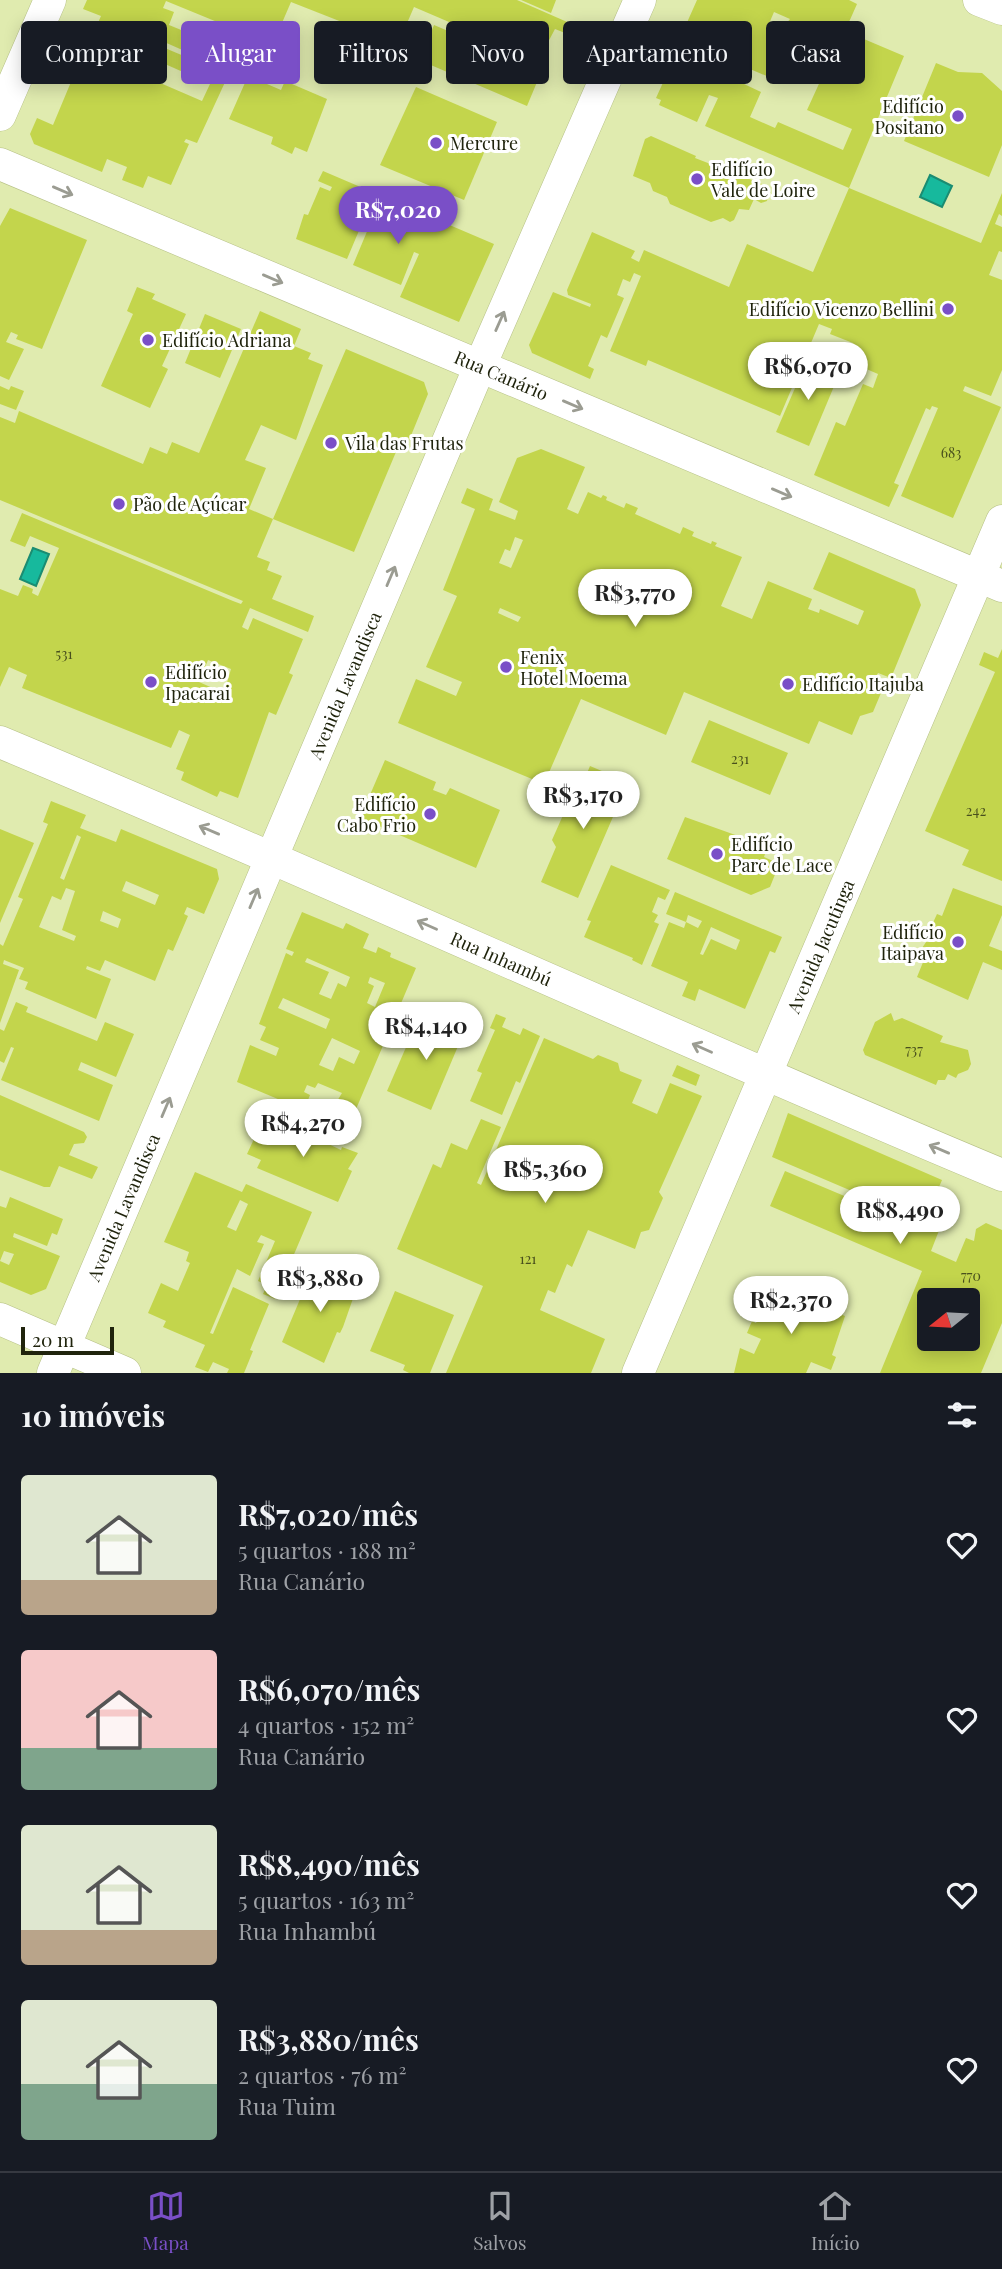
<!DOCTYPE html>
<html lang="pt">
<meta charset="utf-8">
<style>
body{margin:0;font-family:"Playfair Display",serif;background:#242831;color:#f1f3f6;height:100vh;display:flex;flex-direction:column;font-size:26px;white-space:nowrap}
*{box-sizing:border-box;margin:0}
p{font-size:23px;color:#9ea1a6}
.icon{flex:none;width:38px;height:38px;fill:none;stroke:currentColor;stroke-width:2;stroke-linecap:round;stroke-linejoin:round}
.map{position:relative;height:1373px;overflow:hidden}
.panel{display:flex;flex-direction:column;background:#171b24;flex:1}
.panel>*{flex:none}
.banner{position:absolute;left:21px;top:21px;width:961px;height:63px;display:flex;gap:14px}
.needle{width:46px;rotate:252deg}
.fabs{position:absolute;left:917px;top:1288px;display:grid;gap:14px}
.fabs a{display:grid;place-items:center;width:63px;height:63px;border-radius:7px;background:#171b24;box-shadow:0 4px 18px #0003;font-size:35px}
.scale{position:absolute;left:21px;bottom:18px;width:93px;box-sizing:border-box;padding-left:7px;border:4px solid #20240d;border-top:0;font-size:19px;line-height:24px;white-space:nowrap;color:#20240d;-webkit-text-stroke:5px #fff;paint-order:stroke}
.price{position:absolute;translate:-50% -60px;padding:0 16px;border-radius:24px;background:#fff;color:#222;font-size:23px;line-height:46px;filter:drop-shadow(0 2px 4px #0008)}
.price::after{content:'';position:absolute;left:50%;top:42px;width:21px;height:16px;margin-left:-10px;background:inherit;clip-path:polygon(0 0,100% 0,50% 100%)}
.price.on{background:#7a4fc7;color:#fff}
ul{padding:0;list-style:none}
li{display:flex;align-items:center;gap:21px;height:175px;padding:0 21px}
li span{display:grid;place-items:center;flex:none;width:196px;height:140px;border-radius:7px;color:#555}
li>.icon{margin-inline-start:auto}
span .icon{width:84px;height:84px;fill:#fffc;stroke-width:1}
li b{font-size:30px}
h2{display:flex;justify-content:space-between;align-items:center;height:84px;padding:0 21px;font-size:30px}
.chip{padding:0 24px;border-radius:7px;background:#171b24;box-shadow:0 4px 18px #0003;font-size:24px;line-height:63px}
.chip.on{background:#7a4fc7;color:#fff}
.tabs{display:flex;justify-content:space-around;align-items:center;height:98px;border-top:2px solid #363941;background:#171b24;font-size:19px;color:#9ea1a6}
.tabs a{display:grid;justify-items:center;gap:4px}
.tabs .on{color:#7a4fc7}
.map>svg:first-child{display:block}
.water{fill:#17b99d;stroke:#1a8c72;stroke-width:2}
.building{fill:#c3d54c;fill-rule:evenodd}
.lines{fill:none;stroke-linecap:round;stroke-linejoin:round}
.minor-casing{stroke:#b6c086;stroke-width:33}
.minor{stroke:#fff;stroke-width:32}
.oneway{stroke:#9b9c92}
.poi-dot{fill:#7a4fc7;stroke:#fff;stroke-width:2.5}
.labels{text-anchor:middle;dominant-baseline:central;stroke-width:6;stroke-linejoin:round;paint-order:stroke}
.number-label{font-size:14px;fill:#49501d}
.poi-label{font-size:18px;fill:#20240d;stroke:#fff;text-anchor:start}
.street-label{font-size:18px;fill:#20240d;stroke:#fff}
</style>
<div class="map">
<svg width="1002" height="1373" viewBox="0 0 1002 1373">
<rect width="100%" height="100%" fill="#e0ebaf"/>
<g class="water">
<path d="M930,175L952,186L942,207L920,197Z"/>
<path d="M33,548L49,554L36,586L20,579Z"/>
</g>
<g class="building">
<path d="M87,0H517L574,25L570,35L555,29L538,61L545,63L527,106L419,60L434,25L474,42L477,34L414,7L395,51L377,43L380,37L291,2L272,46L246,34L240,48L221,40L227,26L166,1L163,8L174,12L169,25L213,43L205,60L162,41L160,46L203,64L200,71L210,76L225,48L238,54L197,143L186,139L184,142L189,144L171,185L148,176L143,188L122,180L127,167L107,159L102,172L34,144L30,134L37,118L53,125L76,70L79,71L87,52L91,53L98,36L93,34L101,16L83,9ZM165,64L210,84L202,101L158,82Z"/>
<path d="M521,0H556L551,13Z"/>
<path d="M697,0H849L857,4L845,31L904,56L849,188L705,126L718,98L709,95L697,122L659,105L661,100L656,98L666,76L662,69L668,58L671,59L676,52L685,32L738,57L740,54L685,27ZM774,12L790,19L780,31L768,26ZM810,21L820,26L802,66L823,75L807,110L852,129L843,150L778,122L775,128L750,117L761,92L744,84L750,69L783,83Z"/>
<path d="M413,37L425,42L418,58L405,53Z"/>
<path d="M936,63L958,72L982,73L1002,91V145L989,177L904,141Z"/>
<path d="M248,76L281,90L285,81L327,99L307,152L295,147L292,154L271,144L273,137L229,119Z"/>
<path d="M416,87L497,122L464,200L380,165Z"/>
<path d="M651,136L696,156L695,158L770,187L767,201L761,203L754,199L749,210L739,209L734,220L730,222L723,218L711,222L670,204L667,197L653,191L650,183L633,176L645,139Z"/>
<path d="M323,171L494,244L459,322L400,297L419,254L414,252L401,285L353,265L376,210L400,220L402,218L374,204L361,198L359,203L369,207L347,259L296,239L304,214L308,215L320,187L330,191L332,187L318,181Z"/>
<path d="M849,188L981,243L1002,193V216L999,214L995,224L1002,227V252L999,251L989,275L1002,280V370L991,396L965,386L963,391L1001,407L953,518L901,496L938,408L932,406L930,410L926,408L894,483L899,485L889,507L814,475L836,422L845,426L863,384L873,388L878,374L864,368L861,376L842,369L853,343L830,334L832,329L819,324L780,416L648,360L646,366L610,351L641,276L634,273L630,282L623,279L617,295L624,298L607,338L601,335L588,366L594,369L590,379L532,353L529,345L553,292L590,307L591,304L568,295L567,290L592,232L635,251L631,258L639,262L644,250L729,287L747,244L813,272Z"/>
<path d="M10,208L87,240L42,349L16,339L18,335L11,332L6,342L24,349L9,380L0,376V226Z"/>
<path d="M137,287L155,294L152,299L186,314L162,366L168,369L150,408L101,386L133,314L127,311Z"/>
<path d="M260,311L301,329L294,346L311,353L308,359L323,365L296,440L261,425L245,460L266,468L249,509L273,519L257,557L270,562L267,570L282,576L272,599L314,616L308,632L250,608L242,627L248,630L253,618L303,639L289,673L293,675L276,715L269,712L238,798L220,791L217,797L181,780L184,772L176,769L190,735L179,730L171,748L22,688L27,675L9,667L0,687V589L18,596L23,585L33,589L32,593L38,596L59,548L30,536L25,547L10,541L22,513L233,601L241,604L243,601L0,500V417L15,423L19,411L143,464L150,447L167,454L172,442L199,453ZM208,660L231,669L224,693L199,682Z"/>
<path d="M205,314L241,329L220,378L185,363Z"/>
<path d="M346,349L424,382L428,394L408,443L401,440L354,552L273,519Z"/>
<path d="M808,358L840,372L809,446L776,432Z"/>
<path d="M0,386L9,390L11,386L24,391L16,410L0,404Z"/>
<path d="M541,449L585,467L567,509L578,514L588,492L601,498L603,495L607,497L606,500L624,508L626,503L638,508L635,514L680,534L683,527L694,532L692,536L711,544L712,541L717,543L715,546L742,557L721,606L752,619L768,581L812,599L808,609L819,613L820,609L858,625L864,611L813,589L829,552L915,589L921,605L891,678L878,673L875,680L881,693L873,712L860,716L852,735L819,721L809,744L684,692L666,735L581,699L544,784L398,723L416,679L456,696L462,682L426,667L457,596L443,590L475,509L461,503L467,488L493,499L489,510L515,520L518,511L499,502L517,458ZM515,537L523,540L511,568L499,563L505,549L510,551ZM500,608L521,617L518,622L498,613Z"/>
<path d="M1002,649V881L962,865L969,850L925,831L995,672L979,665L984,652L998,658Z"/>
<path d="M709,720L788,753L770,795L691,762Z"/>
<path d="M385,760L436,782L433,790L446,795L450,788L500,810L476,868L360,818Z"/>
<path d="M590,766L628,782L578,898L541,882L556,847L552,840L568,804L575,802Z"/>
<path d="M51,801L86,815L80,828L116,842L121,829L217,869L219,879L204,914L187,907L184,914L188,916L173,951L168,949L155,981L105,960L100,971L87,966L86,969L111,979L96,1019L25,989L28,982L19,979L24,968L4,960L3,964L19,970L0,1023V944L3,946L23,899L18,897L48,824L43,822ZM77,835L81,837L64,880L60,878ZM126,881L159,895L155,905L122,891ZM66,888L75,891L62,930L76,936L74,941L39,927L52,896L61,900ZM103,911L121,919L118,928L100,921Z"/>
<path d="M685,817L741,837L740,840L766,851L764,857L773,861L770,869L776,872L770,887L751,895L667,859Z"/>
<path d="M0,829L34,843L0,923Z"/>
<path d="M611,865L670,890L665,900L658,897L652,912L658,915L654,922L659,924L642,965L632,960L633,958L584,937L591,921L587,920Z"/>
<path d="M953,888L1002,906V915L989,946L1002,951V970L983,962L968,1000L917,977L928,950L922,948L935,929L931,927L937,914L942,916Z"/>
<path d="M675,892L782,937L775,953L770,951L745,1009L699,989L695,1001L682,996L688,982L651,966L669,922L684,928L686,922L698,928L702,921L688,915L686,922L666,914ZM711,927L740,940L736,950L711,939L703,955L700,954Z"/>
<path d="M302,912L343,929L346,923L369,934L363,948L376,953L378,947L391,953L390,957L416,968L348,1128L326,1119L342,1093L318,1083L315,1088L307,1085L304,1092L310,1095L304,1110L237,1082L250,1045L276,1056L279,1048L260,1040L266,1027L259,1024L286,953L292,956L294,952L286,949ZM307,958L350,977L346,987L338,983L331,999L319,994L329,972L305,962ZM370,977L385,983L375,1007L367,1003L374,986L368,983ZM283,998L330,1019L326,1029L278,1008ZM332,1038L360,1051L354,1064L339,1057L333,1071L319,1065Z"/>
<path d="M16,1002L28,1007L26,1012L97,1041L105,1022L134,1034L116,1077L81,1062L78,1070L113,1085L99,1121L1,1080L14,1048L11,1047L4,1063L0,1061V1029L4,1031Z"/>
<path d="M891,1013L894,1021L902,1018L943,1036L940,1042L968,1050L971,1064L968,1070L958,1074L956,1078L948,1074L945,1080H938L936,1085L865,1055L863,1050L875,1022Z"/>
<path d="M496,1014L506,1018L502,1027L520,1035L523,1028L540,1036L520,1083L516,1081L502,1115L470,1101L482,1073L477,1071L495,1030L490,1028Z"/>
<path d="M420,1015L464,1032L431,1110L387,1091Z"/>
<path d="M544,1038L593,1059L598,1055L618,1063L620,1071L642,1080L632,1103L657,1114L670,1083L702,1096L659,1192L663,1198L649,1230L641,1232L635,1249L588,1230L572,1267L567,1264L555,1293L548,1290L540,1310L605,1339L591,1373H446L483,1286L397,1249L433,1164L441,1168L451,1143L467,1150L481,1119L501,1127L477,1183L481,1185Z"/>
<path d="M677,1065L700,1075L696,1086L672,1076Z"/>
<path d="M0,1095L84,1132L87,1137L84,1143L74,1144L69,1155L98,1167L92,1179L59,1166L50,1187H44L0,1170Z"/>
<path d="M788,1113L942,1180L924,1222L940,1228L931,1251L956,1262L966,1238L974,1241L976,1229L986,1223L1002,1230V1323L981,1373H880L922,1271L770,1206L785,1171L899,1219L913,1223L915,1218L772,1157ZM929,1300H968V1339H929Z"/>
<path d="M272,1117L341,1150L342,1147L358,1153L348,1169L352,1171L338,1202L257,1168L261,1160L247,1154L254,1139L260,1136L268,1118Z"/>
<path d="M195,1172L242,1192L246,1184L312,1212L275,1299L263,1294L267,1285L258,1281L275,1241L261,1235L257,1242L264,1244L250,1276L237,1269L210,1333L213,1334L233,1287L269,1304L250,1350L253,1351L244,1373H227L229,1369L213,1362L208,1372L195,1367L205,1345L163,1327L166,1321L148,1313L161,1283L178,1291L190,1263L186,1261L189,1252L164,1242ZM240,1200L248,1204L236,1231L227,1227Z"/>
<path d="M10,1197L63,1219L57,1235L52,1233L47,1246L14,1233L13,1237L60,1256L46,1289L31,1295L0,1282V1206L6,1208ZM4,1251L14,1254L9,1265L0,1261Z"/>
<path d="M314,1266L357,1287L343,1327L340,1333L337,1332L324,1363L282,1342Z"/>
<path d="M774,1286L845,1316L832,1355L836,1357L831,1370L811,1362L806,1373H734L740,1348L754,1354L761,1339L747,1333L752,1321L756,1323Z"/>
<path d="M395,1291L454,1315L430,1373H409L403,1370L405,1365L370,1351Z"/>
</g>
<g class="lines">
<defs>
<g id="minor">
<path d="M979,0L1002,9"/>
<path d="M0,115L50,0"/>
<path id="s1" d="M0,164L1002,586"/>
<path id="s2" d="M0,742C336,882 666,1035 1002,1175"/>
<path d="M0,1319L125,1373"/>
<path id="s3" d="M53,1373L480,366L640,0"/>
<path id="s4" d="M638,1373L1002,521"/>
</g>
</defs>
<use href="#minor" class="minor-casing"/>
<use href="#minor" class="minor"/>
</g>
<defs><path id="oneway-shaft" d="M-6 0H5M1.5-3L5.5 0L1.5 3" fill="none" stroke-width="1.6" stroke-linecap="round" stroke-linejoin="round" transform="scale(1.75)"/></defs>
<g class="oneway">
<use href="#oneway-shaft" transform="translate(63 191) rotate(23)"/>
<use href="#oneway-shaft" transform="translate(273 279) rotate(23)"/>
<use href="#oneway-shaft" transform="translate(500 321) rotate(-66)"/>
<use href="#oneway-shaft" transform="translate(573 405) rotate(23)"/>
<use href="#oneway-shaft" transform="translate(782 493) rotate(23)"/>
<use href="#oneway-shaft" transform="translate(391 576) rotate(-67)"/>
<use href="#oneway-shaft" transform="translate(209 830) rotate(-157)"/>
<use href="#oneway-shaft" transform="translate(254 898) rotate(-67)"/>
<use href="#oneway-shaft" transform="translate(427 925) rotate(-156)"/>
<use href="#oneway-shaft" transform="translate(702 1048) rotate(-156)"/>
<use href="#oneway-shaft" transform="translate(166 1107) rotate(-67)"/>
<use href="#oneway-shaft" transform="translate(939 1149) rotate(-157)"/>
</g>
<g class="poi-dot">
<circle cx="958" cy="116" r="7"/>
<circle cx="436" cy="143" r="7"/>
<circle cx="697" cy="179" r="7"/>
<circle cx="948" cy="309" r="7"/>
<circle cx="148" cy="340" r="7"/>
<circle cx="331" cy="443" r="7"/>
<circle cx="119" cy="504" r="7"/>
<circle cx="506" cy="667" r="7"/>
<circle cx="151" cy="682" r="7"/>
<circle cx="788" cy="684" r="7"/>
<circle cx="430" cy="814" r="7"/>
<circle cx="717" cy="854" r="7"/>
<circle cx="958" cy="942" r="7"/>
</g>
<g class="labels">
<g class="number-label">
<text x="951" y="452">683</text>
<text x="64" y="653">531</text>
<text x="740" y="758">231</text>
<text x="976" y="810">242</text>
<text x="914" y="1049">737</text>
<text x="528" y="1258">121</text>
<text x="971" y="1275">770</text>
</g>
<g class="poi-label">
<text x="944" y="106" text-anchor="end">Edifício<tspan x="944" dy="21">Positano</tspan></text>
<text x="450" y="143">Mercure</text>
<text x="711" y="169">Edifício<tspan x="711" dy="21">Vale de Loire</tspan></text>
<text x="934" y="309" text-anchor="end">Edifício Vicenzo Bellini</text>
<text x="162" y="340">Edifício Adriana</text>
<text x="345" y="443">Vila das Frutas</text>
<text x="133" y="504">Pão de Açúcar</text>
<text x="520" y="657">Fenix<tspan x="520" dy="21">Hotel Moema</tspan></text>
<text x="165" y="672">Edifício<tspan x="165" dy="21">Ipacarai</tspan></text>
<text x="802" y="684">Edifício Itajuba</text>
<text x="416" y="804" text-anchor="end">Edifício<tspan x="416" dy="21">Cabo Frio</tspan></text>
<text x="731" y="844">Edifício<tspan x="731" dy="21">Parc de Lace</tspan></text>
<text x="944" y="932" text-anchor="end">Edifício<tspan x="944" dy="21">Itaipava</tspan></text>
</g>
<g class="street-label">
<text stroke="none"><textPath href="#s1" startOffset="544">Rua Canário</textPath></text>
<text stroke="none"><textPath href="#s3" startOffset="747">Avenida Lavandisca</textPath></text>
<text stroke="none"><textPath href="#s4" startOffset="464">Avenida Jacutinga</textPath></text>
<text stroke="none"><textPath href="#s2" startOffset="546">Rua Inhambú</textPath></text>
<text stroke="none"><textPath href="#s3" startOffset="180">Avenida Lavandisca</textPath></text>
</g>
</g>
</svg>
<div class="fabs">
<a><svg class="needle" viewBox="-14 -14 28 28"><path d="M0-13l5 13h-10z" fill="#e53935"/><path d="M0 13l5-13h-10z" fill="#9ea1a6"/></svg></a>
</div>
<div class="scale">20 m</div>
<b class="price on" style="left:398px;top:246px">R$7,020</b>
<b class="price" style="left:808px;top:402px">R$6,070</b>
<b class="price" style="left:635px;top:629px">R$3,770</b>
<b class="price" style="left:583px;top:831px">R$3,170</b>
<b class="price" style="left:426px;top:1062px">R$4,140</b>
<b class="price" style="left:303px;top:1159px">R$4,270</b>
<b class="price" style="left:545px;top:1205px">R$5,360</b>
<b class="price" style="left:900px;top:1246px">R$8,490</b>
<b class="price" style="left:320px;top:1314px">R$3,880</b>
<b class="price" style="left:791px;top:1336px">R$2,370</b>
<div class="banner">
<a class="chip">Comprar</a>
<a class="chip on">Alugar</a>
<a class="chip">Filtros</a>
<a class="chip">Novo</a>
<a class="chip">Apartamento</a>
<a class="chip">Casa</a>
</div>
</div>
<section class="panel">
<h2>10 imóveis<svg class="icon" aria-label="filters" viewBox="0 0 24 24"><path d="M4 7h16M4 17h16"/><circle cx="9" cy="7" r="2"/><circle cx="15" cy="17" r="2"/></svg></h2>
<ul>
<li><span style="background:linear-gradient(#dfe7d0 75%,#b9a48a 0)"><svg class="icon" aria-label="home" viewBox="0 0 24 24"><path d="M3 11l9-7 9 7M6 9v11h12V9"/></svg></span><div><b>R$7,020/mês</b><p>5 quartos · 188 m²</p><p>Rua Canário</p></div><svg class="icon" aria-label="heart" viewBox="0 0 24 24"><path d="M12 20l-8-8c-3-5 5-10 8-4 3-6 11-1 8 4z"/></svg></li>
<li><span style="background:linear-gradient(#f6c9c9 70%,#7fa58c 0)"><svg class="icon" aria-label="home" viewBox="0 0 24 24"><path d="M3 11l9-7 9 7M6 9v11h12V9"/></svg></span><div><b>R$6,070/mês</b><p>4 quartos · 152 m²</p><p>Rua Canário</p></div><svg class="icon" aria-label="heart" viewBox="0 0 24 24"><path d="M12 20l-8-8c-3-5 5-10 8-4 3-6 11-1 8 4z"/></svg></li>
<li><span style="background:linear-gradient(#dfe7d0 75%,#b9a48a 0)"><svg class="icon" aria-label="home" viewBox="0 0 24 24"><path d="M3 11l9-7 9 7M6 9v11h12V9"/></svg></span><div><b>R$8,490/mês</b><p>5 quartos · 163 m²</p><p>Rua Inhambú</p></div><svg class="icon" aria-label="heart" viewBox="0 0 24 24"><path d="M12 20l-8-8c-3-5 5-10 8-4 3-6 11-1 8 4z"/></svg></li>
<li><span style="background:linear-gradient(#dfe7d0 60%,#7fa58c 0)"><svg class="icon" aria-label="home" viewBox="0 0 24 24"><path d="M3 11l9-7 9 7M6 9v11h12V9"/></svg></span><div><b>R$3,880/mês</b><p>2 quartos · 76 m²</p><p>Rua Tuim</p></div><svg class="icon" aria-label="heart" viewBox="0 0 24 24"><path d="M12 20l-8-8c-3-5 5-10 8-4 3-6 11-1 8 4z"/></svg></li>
</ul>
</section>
<nav class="tabs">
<a class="on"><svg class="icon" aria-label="map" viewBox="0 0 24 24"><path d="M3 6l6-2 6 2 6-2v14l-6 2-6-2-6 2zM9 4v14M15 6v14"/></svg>Mapa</a>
<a><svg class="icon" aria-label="saved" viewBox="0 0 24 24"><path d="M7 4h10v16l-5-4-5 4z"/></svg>Salvos</a>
<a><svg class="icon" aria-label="home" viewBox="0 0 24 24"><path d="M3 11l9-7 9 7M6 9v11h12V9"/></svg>Início</a>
</nav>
